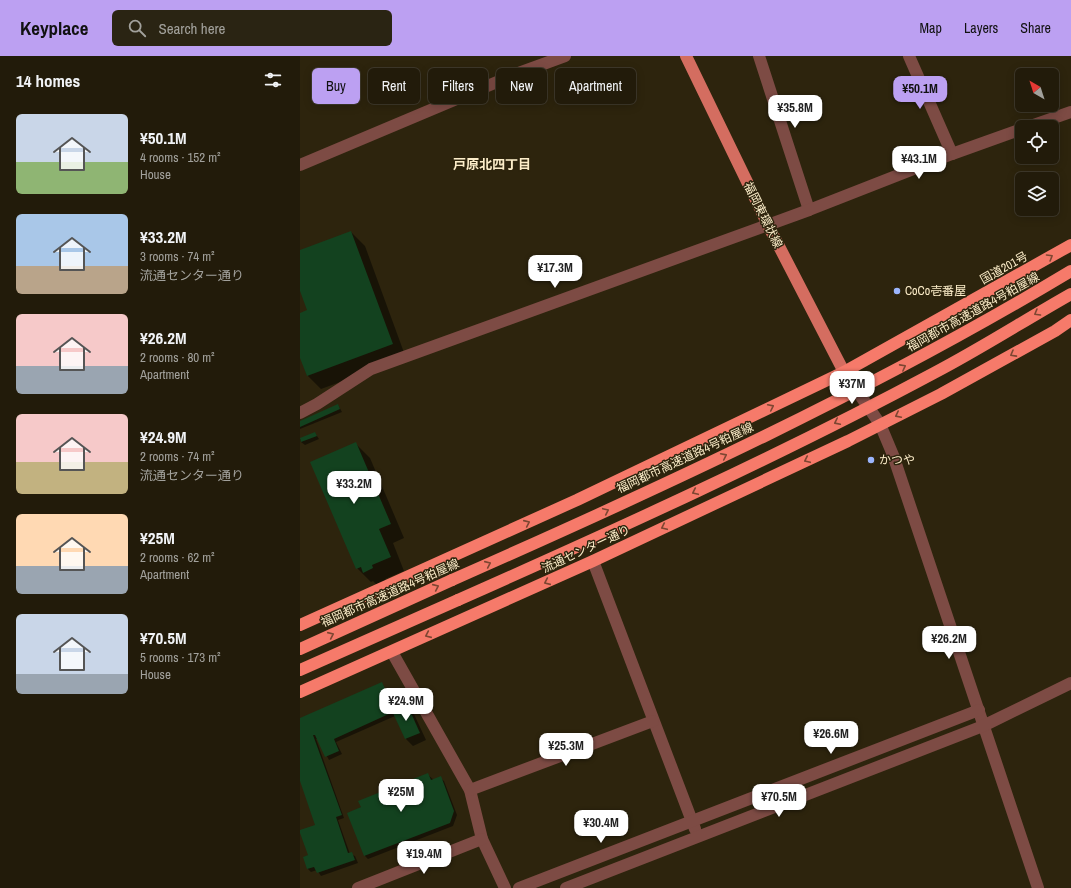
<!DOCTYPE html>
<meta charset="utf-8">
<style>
body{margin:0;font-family:"Archivo Narrow","Noto Sans JP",sans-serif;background:#2a2413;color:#f1f3f6;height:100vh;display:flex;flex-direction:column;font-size:15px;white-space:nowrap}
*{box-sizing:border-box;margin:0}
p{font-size:13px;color:#a2a19c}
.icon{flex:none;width:22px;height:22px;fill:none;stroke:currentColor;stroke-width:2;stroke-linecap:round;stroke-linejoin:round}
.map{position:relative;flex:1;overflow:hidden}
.panel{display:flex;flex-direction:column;background:#221b0a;width:300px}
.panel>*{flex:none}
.top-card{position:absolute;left:12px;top:12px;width:380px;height:36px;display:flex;gap:8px}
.needle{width:26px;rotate:321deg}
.fabs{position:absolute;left:715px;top:12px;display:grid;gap:8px}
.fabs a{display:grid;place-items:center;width:44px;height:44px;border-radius:6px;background:#221b0a;box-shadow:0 2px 10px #0003,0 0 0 1px #3f392b;font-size:20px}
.price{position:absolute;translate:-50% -34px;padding:0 9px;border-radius:8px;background:#fff;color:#222;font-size:13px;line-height:26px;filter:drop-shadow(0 1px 2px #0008)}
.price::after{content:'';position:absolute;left:50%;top:24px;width:12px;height:9px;margin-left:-6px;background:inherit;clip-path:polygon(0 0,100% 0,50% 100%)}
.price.active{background:#bca0f2;color:#111}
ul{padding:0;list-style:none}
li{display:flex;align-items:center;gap:12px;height:100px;padding:0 16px}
li span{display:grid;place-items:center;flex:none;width:112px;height:80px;border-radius:6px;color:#555}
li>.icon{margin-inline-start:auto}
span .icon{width:48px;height:48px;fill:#fffc;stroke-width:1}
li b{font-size:17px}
h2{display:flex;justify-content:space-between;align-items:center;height:48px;padding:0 16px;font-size:17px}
.chip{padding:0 14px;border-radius:6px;background:#221b0a;box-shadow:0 2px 10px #0003,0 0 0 1px #3f392b;font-size:14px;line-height:36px}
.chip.active{background:#bca0f2;color:#111}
header{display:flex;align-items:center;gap:24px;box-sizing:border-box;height:56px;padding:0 20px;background:#bca0f2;color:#111}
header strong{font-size:19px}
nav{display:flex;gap:22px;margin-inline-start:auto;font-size:14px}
.search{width:280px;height:36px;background:#2a2413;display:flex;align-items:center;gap:10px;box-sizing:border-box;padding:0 14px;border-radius:6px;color:#a2a19c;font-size:15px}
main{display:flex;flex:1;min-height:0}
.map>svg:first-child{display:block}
.shadow{fill:#0007}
.building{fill:#13421f}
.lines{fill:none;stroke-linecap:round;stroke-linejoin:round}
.minor{stroke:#7d4b44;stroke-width:12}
.major{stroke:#d46d60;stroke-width:12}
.highway{stroke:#f67a6a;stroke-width:12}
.highway-bridge{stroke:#f67a6a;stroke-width:12}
.oneway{stroke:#7d4632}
.poi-dot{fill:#9bb5fd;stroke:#2d240d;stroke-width:1.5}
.labels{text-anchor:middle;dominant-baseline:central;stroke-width:3;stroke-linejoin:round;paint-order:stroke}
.street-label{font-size:12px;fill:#fcedc9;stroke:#2d240d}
.poi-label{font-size:12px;fill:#fcedc9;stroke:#2d240d;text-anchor:start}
.neighbourhood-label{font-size:13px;font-weight:bold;fill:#fcedc9;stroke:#2d240d}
</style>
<header>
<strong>Keyplace</strong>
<div class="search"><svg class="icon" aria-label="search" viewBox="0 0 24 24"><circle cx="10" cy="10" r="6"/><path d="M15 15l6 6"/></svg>Search here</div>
<nav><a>Map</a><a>Layers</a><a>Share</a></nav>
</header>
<main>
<section class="panel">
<h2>14 homes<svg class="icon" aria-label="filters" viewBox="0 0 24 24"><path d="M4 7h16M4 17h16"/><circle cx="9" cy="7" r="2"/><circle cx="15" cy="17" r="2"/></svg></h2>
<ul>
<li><span style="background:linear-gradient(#c9d6e8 60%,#8fb573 0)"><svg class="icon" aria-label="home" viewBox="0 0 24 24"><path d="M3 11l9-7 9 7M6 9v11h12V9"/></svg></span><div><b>¥50.1M</b><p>4 rooms · 152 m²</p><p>House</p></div></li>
<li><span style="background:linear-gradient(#a9c7e8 65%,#b9a48a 0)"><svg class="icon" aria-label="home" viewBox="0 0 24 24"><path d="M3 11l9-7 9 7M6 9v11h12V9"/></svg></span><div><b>¥33.2M</b><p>3 rooms · 74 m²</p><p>流通センター通り</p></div></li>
<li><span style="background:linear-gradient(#f6c9c9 65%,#9aa5b1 0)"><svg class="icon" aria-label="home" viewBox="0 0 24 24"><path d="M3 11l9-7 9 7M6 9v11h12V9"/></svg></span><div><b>¥26.2M</b><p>2 rooms · 80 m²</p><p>Apartment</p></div></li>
<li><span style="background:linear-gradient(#f6c9c9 60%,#c2b280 0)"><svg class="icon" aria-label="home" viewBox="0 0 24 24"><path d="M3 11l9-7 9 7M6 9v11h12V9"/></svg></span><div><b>¥24.9M</b><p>2 rooms · 74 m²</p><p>流通センター通り</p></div></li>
<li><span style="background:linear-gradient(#ffd9b3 65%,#9aa5b1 0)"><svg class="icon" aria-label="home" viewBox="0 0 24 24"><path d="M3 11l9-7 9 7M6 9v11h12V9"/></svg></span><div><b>¥25M</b><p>2 rooms · 62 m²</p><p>Apartment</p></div></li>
<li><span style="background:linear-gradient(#c9d6e8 75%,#9aa5b1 0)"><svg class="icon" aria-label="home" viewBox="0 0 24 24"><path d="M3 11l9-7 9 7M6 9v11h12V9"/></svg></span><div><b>¥70.5M</b><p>5 rooms · 173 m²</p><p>House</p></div></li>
</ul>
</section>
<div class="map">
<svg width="771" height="832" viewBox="0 0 771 832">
<rect width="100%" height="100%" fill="#2d240d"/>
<g class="shadow">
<path d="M51,176L65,190L106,302L21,333L7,319L0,299V258L9,255L0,232V195Z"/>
<path d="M38,349L42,356L0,373V366Z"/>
<path d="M15,377L19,383L5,389L1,386L0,383Z"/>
<path d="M56,388L70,402L104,482L93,487L104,515L85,523L87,526L78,530L73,525L71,526L57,512Z"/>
<path d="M82,627L96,654L106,649L113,656L126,684L113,690L106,683L95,660L36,686L42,698L29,704L18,683H16L44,762L38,764L50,798L55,800L58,807L21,820L17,814L11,816L8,813L4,801L9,799L17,770L0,722V663Z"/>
<path d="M128,719L134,724L140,722L144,725L157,759L153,770L68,803L65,800L49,757Z"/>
</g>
<g class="building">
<path d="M51,175L93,288L7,320L0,302V257L7,254L0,235V194Z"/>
<path d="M38,348L40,353L0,371V365Z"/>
<path d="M15,376L17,380L1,386L0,382Z"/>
<path d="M56,386L91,468L79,473L91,501L72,509L73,512L63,517L61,511L56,513L10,406Z"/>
<path d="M82,626L94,652L90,654L91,657L34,683L39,695L25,701L15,679H13L42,759L36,761L48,797L52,796L55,804L17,817L14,811L7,813L3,801L8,799L0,777V774L15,769L0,725V662Z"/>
<path d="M107,648L120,677L105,683L92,655Z"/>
<path d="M128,717L131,724L141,720L154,755L150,767L64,800L47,757L61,751L58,745Z"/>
</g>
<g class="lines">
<g class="minor">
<path d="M459,0L509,154"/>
<path d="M609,0L652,98"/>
<path d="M728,71L771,56"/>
<path d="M0,109L216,18L265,0"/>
<path d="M544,316L580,368L593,399L738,832"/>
<path d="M0,357L17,348L71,313L509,154L652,98L722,73"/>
<path d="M293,505L395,773"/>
<path d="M92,596L170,734L182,783L205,832"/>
<path d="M170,734L353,665"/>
<path d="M58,832L182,783"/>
<path d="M219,832L679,654"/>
<path d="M266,832L683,670L771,627"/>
</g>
<path class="major" d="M386,0L468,169L544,316"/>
<g class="highway">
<path d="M0,569L277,444L544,316L771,189"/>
<path d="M0,593L152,524"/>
<path d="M0,614L158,544"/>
<path d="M0,636L293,505L548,385L641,338L755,275L771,264"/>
</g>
<g class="highway-bridge">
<path d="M152,524C363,431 573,334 771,215"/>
<path d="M158,544C318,473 479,400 634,317C680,293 725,264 771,238"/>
</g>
</g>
<defs><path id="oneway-chevron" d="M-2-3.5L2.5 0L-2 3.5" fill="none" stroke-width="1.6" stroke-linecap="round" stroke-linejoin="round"/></defs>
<g class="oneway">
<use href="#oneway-chevron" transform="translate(750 201) rotate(-31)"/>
<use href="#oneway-chevron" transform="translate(737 257) rotate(150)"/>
<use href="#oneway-chevron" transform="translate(713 298) rotate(151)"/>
<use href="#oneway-chevron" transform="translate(603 311) rotate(-28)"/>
<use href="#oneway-chevron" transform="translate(471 351) rotate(-26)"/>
<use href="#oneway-chevron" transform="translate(598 359) rotate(153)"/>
<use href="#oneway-chevron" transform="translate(537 366) rotate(154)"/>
<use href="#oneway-chevron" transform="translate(424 400) rotate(-26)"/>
<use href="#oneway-chevron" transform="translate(507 404) rotate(155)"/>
<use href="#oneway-chevron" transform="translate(395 436) rotate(155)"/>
<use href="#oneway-chevron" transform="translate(306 455) rotate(-25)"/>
<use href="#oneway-chevron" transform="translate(227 467) rotate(-24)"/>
<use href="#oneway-chevron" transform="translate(364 471) rotate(155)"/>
<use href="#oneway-chevron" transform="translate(188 508) rotate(-24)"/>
<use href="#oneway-chevron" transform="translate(247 526) rotate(156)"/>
<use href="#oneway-chevron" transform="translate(136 531) rotate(-24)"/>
<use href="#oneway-chevron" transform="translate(31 579) rotate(-24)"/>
<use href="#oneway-chevron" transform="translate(128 579) rotate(156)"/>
</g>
<g class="poi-dot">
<circle cx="597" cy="235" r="4"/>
<circle cx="571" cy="404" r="4"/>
</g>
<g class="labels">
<g class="street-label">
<text transform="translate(463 159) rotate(64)">福岡東環状線</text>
<text transform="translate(704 212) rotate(-29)">国道201号</text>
<text transform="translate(673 256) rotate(-29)">福岡都市高速道路4号粕屋線</text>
<text transform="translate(385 402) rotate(-25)">福岡都市高速道路4号粕屋線</text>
<text transform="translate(286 493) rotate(-25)">流通センター通り</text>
<text transform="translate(90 537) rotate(-24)">福岡都市高速道路4号粕屋線</text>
</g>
<g class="poi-label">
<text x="605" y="235">CoCo壱番屋</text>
<text x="579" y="404">かつや</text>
</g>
<g class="neighbourhood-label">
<text x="192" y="108">戸原北四丁目</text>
</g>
</g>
</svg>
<div class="fabs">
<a><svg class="needle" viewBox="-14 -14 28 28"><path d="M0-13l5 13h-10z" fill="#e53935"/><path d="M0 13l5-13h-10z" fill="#a2a19c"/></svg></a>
<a><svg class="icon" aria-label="locate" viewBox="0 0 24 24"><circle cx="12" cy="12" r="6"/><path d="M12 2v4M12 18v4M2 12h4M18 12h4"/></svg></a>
<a><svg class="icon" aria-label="layers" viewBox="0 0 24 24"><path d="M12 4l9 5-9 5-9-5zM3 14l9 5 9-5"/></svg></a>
</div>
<b class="price active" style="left:620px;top:54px">¥50.1M</b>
<b class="price" style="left:495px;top:73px">¥35.8M</b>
<b class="price" style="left:619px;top:124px">¥43.1M</b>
<b class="price" style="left:255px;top:233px">¥17.3M</b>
<b class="price" style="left:552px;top:349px">¥37M</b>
<b class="price" style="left:54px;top:449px">¥33.2M</b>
<b class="price" style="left:649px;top:604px">¥26.2M</b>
<b class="price" style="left:106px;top:666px">¥24.9M</b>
<b class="price" style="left:531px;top:699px">¥26.6M</b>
<b class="price" style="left:266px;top:711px">¥25.3M</b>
<b class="price" style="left:101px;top:757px">¥25M</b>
<b class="price" style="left:479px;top:762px">¥70.5M</b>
<b class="price" style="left:301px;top:788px">¥30.4M</b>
<b class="price" style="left:124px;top:819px">¥19.4M</b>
<div class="top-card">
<a class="chip active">Buy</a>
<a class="chip">Rent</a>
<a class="chip">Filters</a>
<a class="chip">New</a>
<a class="chip">Apartment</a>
</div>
</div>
</main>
